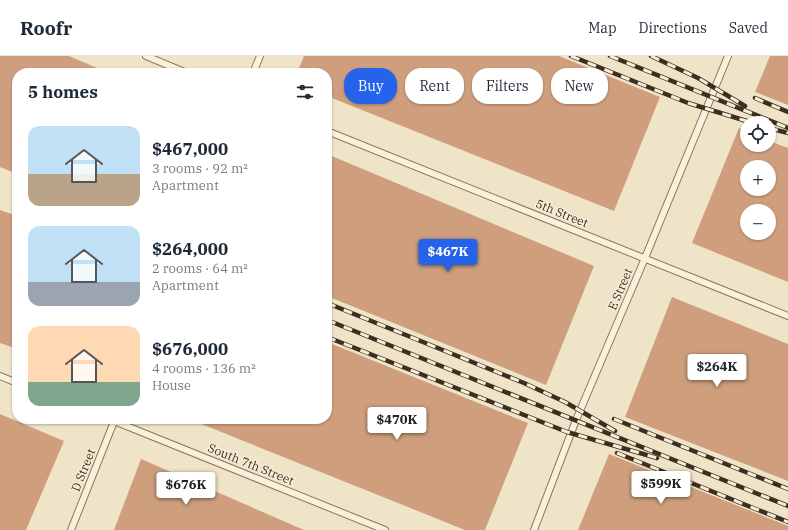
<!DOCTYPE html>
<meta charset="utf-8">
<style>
body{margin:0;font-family:"IBM Plex Serif",serif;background:#f2f2f3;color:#1f2937;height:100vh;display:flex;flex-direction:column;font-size:15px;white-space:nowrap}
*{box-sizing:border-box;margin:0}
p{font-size:13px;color:#747a83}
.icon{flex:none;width:22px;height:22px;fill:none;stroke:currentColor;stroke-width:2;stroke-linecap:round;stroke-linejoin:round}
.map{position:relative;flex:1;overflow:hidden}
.sheet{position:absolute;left:12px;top:12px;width:320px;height:356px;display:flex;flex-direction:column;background:#fff;border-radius:16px;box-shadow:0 1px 3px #0004}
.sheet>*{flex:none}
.top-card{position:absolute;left:344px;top:12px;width:380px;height:36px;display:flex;gap:8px}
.buttons{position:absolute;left:740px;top:60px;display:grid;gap:8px}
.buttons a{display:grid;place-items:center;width:36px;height:36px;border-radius:50%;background:#fff;box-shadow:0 1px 3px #0004;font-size:20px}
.price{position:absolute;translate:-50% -34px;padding:0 9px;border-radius:4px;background:#fff;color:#222;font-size:13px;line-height:26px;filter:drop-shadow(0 1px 2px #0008)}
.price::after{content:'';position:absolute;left:50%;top:24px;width:12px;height:9px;margin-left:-6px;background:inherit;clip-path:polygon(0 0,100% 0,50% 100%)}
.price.active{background:#2563eb;color:#fff}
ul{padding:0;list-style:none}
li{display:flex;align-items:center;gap:12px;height:100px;padding:0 16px}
li span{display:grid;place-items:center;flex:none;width:112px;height:80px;border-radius:12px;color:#555}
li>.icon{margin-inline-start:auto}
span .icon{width:48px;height:48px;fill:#fffc;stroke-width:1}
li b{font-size:17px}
h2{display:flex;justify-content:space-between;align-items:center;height:48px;padding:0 16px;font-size:17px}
.pill{padding:0 14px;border-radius:16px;background:#fff;box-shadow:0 1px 3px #0004;font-size:14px;line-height:36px}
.pill.active{background:#2563eb;color:#fff}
header{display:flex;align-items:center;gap:24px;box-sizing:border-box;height:56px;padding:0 20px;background:#fff;border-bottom:1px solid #e0e1e3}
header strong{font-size:19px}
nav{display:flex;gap:22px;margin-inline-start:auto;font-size:14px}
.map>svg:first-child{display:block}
.building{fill:#cf9f7d;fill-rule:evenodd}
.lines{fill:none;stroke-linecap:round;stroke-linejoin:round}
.service-casing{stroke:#8d765c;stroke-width:8}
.service{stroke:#faf1dc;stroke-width:6}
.rail-casing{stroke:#3d2e20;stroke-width:4.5}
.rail{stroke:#f7eed8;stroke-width:3;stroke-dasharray:9;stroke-linecap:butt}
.labels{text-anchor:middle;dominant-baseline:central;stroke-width:3;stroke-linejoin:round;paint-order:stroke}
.street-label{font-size:12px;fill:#3d2e20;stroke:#f7eed8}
</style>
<header>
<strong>Roofr</strong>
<nav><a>Map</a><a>Directions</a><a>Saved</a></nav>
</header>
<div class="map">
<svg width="788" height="474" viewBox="0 0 788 474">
<rect width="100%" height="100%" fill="#f0e4c8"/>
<g class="building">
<path d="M0,0H69L109,17H17V118L0,111Z"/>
<path d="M304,0H559L660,41L614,155L327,40V17H297Z"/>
<path d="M770,0H788V49L755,36Z"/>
<path d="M739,72L747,76V89H769V85L788,92V226L692,187ZM747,111H769V133H747ZM747,155H769V177H747Z"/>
<path d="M327,98L594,210L546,329L327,240Z"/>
<path d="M0,154L17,160V293L0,287Z"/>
<path d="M672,241L788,288V425L625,361Z"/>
<path d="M327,286L528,367L485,474H465L189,363H327Z"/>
<path d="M0,358L64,385L26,474H0Z"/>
<path d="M609,398L788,470V474H578Z"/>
<path d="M141,403L304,474H114Z"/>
</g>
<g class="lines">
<defs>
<g id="service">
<path d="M146,0L187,17"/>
<path d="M253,17L260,0"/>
<path d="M327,75L788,260"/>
<path d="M0,320L17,327"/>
<path d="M109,363L385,474"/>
<path d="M71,474L115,363"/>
<path d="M534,474L576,364L645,202L728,0"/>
</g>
</defs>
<use href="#service" class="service-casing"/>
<use href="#service" class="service"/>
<defs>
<g id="rail">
<path d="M571,0L688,47L753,67"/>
<path d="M610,0L788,72"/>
<path d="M651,0L698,22L745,50"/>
<path d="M755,42L788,56"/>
<path d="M769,72L788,77"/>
<path d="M327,247L524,327L565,346L615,375"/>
<path d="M327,264L788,450"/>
<path d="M327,281L567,376L657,402"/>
<path d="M614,363L788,433"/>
<path d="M617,397L788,466"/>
</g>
</defs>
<use href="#rail" class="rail-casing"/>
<use href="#rail" class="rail"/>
</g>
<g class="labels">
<g class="street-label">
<text transform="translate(562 157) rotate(22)">5th Street</text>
<text transform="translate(620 233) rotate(-67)">E Street</text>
<text transform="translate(251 408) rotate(22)">South 7th Street</text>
<text transform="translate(83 414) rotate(-68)">D Street</text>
</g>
</g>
</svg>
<div class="buttons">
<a><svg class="icon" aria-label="locate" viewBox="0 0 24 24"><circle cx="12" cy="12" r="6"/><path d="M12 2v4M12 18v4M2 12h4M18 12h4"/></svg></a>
<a>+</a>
<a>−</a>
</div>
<b class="price active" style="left:448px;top:217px">$467K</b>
<b class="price" style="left:717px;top:332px">$264K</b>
<b class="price" style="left:397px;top:385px">$470K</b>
<b class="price" style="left:661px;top:449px">$599K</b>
<b class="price" style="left:186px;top:450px">$676K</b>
<div class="top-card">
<a class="pill active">Buy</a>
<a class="pill">Rent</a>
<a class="pill">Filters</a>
<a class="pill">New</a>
</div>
<section class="sheet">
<h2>5 homes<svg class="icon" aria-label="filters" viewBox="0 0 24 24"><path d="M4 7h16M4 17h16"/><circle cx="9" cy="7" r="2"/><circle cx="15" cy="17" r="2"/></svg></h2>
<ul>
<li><span style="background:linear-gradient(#bfe0f5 60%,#b9a48a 0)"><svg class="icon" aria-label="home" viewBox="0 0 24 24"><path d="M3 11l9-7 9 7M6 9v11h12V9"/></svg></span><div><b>$467,000</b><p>3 rooms · 92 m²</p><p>Apartment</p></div></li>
<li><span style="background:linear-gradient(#bfe0f5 70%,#9aa5b1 0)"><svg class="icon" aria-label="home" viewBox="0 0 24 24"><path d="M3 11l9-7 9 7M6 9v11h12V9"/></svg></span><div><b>$264,000</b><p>2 rooms · 64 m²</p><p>Apartment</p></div></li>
<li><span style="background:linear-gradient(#ffd9b3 70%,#7fa58c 0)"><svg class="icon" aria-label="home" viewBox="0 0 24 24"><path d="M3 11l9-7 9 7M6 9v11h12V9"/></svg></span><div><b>$676,000</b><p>4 rooms · 136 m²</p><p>House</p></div></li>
</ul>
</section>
</div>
